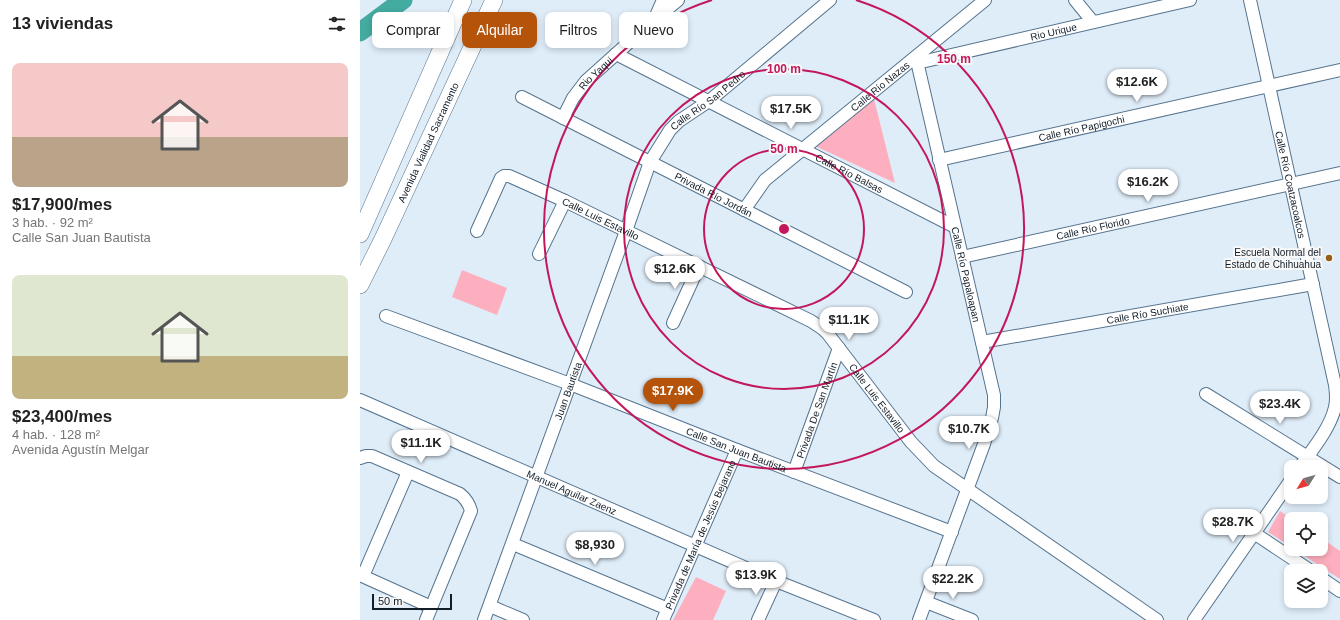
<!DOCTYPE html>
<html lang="es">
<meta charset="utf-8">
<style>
body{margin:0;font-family:Helvetica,sans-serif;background:#f2f2f2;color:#222;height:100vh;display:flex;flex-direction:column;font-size:15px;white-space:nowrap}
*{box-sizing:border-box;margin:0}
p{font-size:13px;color:#767676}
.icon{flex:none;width:22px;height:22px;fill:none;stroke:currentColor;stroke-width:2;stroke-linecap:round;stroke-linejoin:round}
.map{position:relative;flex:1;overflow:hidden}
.sheet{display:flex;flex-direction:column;background:#fff;width:360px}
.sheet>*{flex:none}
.hud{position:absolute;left:12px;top:12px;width:380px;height:36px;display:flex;gap:8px}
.needle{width:26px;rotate:233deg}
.buttons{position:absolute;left:924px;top:460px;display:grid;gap:8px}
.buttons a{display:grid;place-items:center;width:44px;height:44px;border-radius:8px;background:#fff;box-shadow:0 2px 6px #0003;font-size:20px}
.scale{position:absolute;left:12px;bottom:10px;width:80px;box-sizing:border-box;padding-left:4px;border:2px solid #111d28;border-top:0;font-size:11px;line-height:14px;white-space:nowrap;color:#111d28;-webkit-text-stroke:3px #f8f8f8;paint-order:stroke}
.price{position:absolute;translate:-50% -34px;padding:0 9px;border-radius:14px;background:#fff;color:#222;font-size:13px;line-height:26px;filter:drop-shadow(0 1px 2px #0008)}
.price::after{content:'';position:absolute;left:50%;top:24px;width:12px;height:9px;margin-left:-6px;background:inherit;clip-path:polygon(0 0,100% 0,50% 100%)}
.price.current{background:#b45309;color:#fff}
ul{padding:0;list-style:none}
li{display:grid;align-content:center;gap:8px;height:212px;padding:0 12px}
li span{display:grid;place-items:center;height:124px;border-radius:8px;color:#555}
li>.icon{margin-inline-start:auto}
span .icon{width:72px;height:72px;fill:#fffc;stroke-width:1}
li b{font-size:17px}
h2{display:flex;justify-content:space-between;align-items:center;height:48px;padding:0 12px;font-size:17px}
.tag{padding:0 14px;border-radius:8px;background:#fff;box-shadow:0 2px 6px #0003;font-size:14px;line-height:36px}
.tag.current{background:#b45309;color:#fff}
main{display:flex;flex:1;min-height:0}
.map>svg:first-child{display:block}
.green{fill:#feafbf}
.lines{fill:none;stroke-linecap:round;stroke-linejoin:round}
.river{stroke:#44aba0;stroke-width:19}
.minor-casing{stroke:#55748f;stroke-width:14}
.highway-casing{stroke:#55748f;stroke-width:18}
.minor{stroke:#fff;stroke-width:12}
.highway{stroke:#fff;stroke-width:17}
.ring{fill:none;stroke:#c2185b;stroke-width:2}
.poi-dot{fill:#965e1a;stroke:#f8f8f8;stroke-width:1.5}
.labels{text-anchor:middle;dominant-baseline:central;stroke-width:4;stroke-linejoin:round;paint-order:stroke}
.street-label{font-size:10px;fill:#111d28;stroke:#f8f8f8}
.poi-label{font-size:10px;fill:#111d28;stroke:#f8f8f8;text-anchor:end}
.centre{fill:#c2185b;stroke:#f8f8f8;stroke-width:2}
.ring-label{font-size:12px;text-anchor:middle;font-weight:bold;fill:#c2185b;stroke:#f8f8f8;stroke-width:4;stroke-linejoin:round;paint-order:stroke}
</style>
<main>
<section class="sheet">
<h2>13 viviendas<svg class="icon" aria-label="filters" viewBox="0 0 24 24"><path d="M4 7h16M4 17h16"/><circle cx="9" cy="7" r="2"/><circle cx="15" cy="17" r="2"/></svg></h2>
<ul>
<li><span style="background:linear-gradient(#f6c9c9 60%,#b9a48a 0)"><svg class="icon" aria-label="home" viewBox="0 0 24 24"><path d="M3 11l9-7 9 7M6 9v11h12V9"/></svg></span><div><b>$17,900/mes</b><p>3 hab. · 92 m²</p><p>Calle San Juan Bautista</p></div></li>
<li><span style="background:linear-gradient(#dfe7d0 65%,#c2b280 0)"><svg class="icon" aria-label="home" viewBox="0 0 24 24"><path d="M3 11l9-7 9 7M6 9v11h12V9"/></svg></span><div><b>$23,400/mes</b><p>4 hab. · 128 m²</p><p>Avenida Agustín Melgar</p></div></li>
</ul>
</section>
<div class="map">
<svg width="980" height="620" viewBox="0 0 980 620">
<rect width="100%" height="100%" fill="#dfedf9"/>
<g class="green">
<path d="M514,99L535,183L455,146Z"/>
<path d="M102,270L147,288L137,315L92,297Z"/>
<path d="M920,511L932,519H931V547L908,532Z"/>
<path d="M961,538L980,551V579L934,549H961Z"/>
<path d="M336,577L366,591L353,620H313Z"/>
</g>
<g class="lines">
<path class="river" d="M0,32L43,0"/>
<defs>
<g id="minor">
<path d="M715,0L733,22"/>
<path id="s1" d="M890,0L975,385C976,393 977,399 975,407C971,427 952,450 940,467"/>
<path d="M295,18L303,0"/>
<path id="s2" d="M256,54L595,227"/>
<path id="s3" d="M556,57L634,395V407L632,418L624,444L559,620"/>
<path id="s4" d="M557,63L830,0"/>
<path id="s5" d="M162,97L546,292"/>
<path id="s6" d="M203,118L213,98L226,81L295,19L318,0"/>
<path id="s7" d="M579,160L980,70"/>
<path id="s8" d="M384,210L405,180L625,0"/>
<path id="s9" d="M117,231L141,178L144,176H149L205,201L451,321L463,329L468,334L551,442L574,466L797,620"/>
<path d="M179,254L205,201"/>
<path id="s10" d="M602,257L980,173"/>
<path id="s11" d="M26,316L210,384L377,450L592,532"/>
<path d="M313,323L339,266"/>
<path id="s12" d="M622,342L953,284"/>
<path d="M846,394L980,477"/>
<path id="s13" d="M0,400L416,581L514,620"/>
<path d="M0,458L6,456H12L100,494C106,499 109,503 111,511L66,620"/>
<path id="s14" d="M434,472L479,348"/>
<path d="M894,533L951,571"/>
<path d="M153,544L308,609"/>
<path d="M0,575L71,607"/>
<path d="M3,576L48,472"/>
<path d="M961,578L980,591"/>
<path d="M566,602L612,620"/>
<path d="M130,606L163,620"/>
<path id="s15" d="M124,620L266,231L290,162L310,130L319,121L349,101L470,0"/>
<path id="s16" d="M303,620L377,450"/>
<path d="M398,620L416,581"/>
<path d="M834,620L931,480"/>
</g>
<g id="highway">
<path d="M0,234L103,0"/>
<path id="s17" d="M0,285L23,239L134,0"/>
</g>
</defs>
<use href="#minor" class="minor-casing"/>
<use href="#highway" class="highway-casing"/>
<use href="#minor" class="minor"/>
<use href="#highway" class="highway"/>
</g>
<g class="ring">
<circle cx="424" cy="229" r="80"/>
<circle cx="424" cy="229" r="160"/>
<path d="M496 0A240 240 0 1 1 352 0"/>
</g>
<circle class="poi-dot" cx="969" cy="258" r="4"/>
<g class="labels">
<g class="street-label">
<text stroke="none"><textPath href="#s4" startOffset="140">Rio Urique</textPath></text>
<text stroke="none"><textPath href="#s6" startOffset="56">Rio Yaqui</textPath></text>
<text stroke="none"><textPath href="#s8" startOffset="185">Calle Río Nazas</textPath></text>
<text stroke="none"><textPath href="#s15" startOffset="573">Calle Río San Pedro</textPath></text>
<text stroke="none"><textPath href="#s7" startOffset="146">Calle Río Papigochi</textPath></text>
<text stroke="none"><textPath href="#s17" startOffset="158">Avenida Vialidad Sacramento</textPath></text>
<text stroke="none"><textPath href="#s2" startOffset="262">Calle Río Balsas</textPath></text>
<text stroke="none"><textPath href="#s1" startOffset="189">Calle Río Coatzacoalcos</textPath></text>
<text stroke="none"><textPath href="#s5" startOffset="215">Privada Río Jordán</textPath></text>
<text stroke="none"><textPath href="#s9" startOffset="168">Calle Luis Estavillo</textPath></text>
<text stroke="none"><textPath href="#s10" startOffset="134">Calle Río Florido</textPath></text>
<text stroke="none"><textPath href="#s3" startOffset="223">Calle Río Papaloapan</textPath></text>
<text stroke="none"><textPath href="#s12" startOffset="168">Calle Río Suchiate</textPath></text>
<text stroke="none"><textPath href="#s15" startOffset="244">Juan Bautista</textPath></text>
<text stroke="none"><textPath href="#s9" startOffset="504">Calle Luis Estavillo</textPath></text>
<text stroke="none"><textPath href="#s14" startOffset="66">Privada De San Martín</textPath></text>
<text stroke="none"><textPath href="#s11" startOffset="375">Calle San Juan Bautista</textPath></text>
<text stroke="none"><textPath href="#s13" startOffset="231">Manuel Aguilar Zaenz</textPath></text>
<text stroke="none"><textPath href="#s16" startOffset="93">Privada de María de Jesús Bejarano</textPath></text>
</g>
<g class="poi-label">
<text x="961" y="252">Escuela Normal del<tspan x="961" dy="12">Estado de Chihuahua</tspan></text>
</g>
</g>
<circle cx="424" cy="229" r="6" class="centre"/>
<g class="ring-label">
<text x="594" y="63">150 m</text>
<text x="424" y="73">100 m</text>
<text x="424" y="153">50 m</text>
</g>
</svg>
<div class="buttons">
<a><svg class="needle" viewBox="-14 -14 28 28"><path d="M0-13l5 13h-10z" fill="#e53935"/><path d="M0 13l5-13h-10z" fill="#767676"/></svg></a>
<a><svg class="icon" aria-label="locate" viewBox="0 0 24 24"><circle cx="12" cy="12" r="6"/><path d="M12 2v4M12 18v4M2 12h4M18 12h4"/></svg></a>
<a><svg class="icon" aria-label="layers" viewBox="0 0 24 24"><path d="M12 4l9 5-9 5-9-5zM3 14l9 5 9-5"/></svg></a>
</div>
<div class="scale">50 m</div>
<b class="price" style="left:777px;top:103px">$12.6K</b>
<b class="price" style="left:431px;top:130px">$17.5K</b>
<b class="price" style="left:788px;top:203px">$16.2K</b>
<b class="price" style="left:315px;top:290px">$12.6K</b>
<b class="price" style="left:489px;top:341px">$11.1K</b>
<b class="price current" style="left:313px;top:412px">$17.9K</b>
<b class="price" style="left:920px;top:425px">$23.4K</b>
<b class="price" style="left:609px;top:450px">$10.7K</b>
<b class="price" style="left:61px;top:464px">$11.1K</b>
<b class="price" style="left:873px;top:543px">$28.7K</b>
<b class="price" style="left:235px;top:566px">$8,930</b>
<b class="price" style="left:396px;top:596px">$13.9K</b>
<b class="price" style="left:593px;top:600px">$22.2K</b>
<div class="hud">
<a class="tag">Comprar</a>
<a class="tag current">Alquilar</a>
<a class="tag">Filtros</a>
<a class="tag">Nuevo</a>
</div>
</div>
</main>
